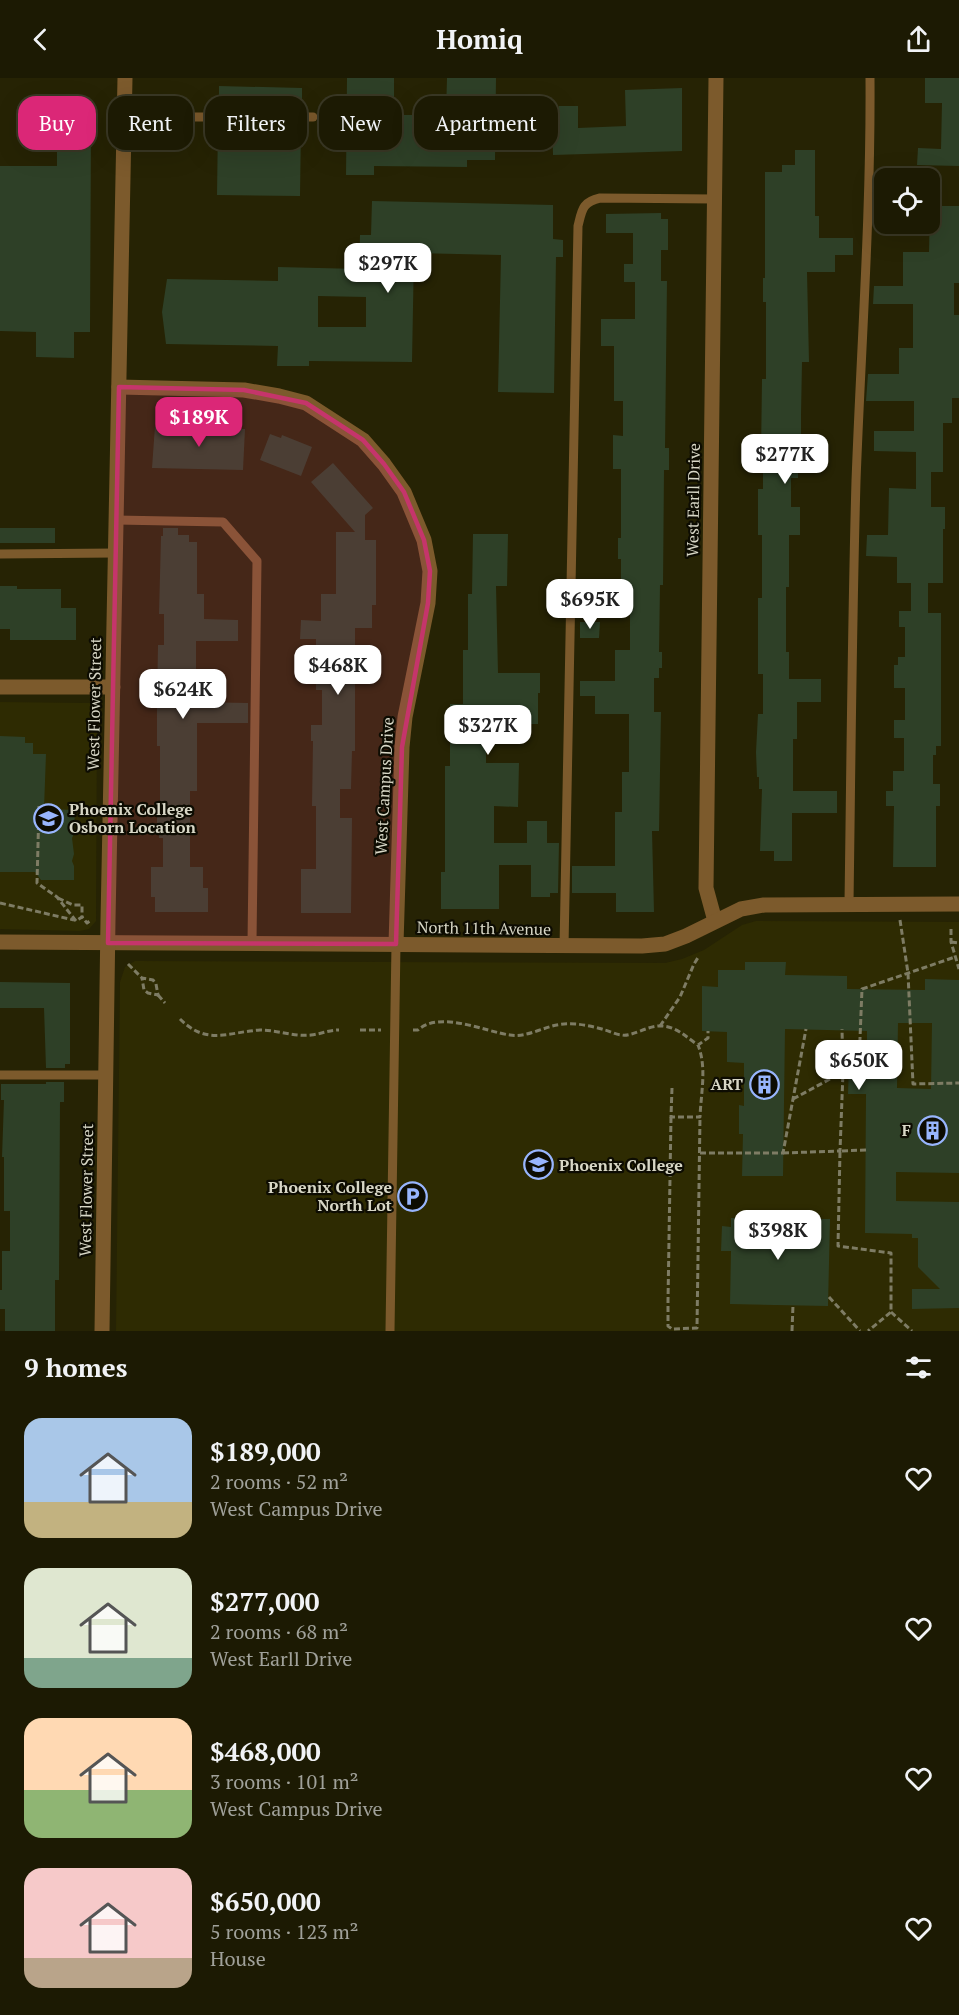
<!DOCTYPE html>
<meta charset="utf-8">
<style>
body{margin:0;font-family:"PT Serif",serif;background:#25230d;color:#f1f3f6;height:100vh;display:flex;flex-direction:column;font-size:22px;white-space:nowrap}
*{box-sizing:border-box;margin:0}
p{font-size:20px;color:#a0a19a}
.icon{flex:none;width:33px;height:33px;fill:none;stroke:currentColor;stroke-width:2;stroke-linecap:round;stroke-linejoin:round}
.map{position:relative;height:1253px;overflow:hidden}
.drawer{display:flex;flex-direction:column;background:#1c1a03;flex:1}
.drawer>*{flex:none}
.hud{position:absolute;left:18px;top:18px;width:600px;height:54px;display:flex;gap:12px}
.tools{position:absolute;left:874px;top:90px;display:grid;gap:12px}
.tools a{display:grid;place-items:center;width:66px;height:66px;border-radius:12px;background:#1c1a03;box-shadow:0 6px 24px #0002,0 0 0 2px #3a3825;font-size:30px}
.price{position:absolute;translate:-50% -51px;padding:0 14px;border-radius:12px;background:#fff;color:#222;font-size:20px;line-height:39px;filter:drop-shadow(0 2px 3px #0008)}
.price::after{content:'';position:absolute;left:50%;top:36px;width:18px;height:14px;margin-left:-9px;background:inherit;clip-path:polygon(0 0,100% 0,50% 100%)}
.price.active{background:#db2777;color:#fff}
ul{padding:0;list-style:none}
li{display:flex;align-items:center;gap:18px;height:150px;padding:0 24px}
li span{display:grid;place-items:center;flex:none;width:168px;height:120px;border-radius:18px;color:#555}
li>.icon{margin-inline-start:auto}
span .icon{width:72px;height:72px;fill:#fffc;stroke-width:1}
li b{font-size:26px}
h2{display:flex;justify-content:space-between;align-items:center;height:72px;padding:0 24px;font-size:26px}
.tag{padding:0 21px;border-radius:18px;background:#1c1a03;box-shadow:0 6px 24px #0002,0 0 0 2px #3a3825;font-size:21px;line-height:54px}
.tag.active{background:#db2777;color:#fff}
header{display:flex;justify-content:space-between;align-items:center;height:78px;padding:0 24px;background:#1c1a03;font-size:27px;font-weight:700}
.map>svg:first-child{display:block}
.built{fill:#2e2b02}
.building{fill:#2e4027;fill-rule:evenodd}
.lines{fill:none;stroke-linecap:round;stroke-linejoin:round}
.path{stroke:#7e7c64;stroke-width:3;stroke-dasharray:6 3;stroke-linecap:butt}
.lane{stroke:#7c5a2c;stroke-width:9}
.street{stroke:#7c5a2c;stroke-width:15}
.marked{fill:#c5356b;fill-opacity:0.2;stroke:#c5356b;stroke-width:4.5;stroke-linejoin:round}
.labels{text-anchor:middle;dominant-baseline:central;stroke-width:4.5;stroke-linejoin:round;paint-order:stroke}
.street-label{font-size:16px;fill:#d8d7c6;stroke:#0d0c02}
.poi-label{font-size:16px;font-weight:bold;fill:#d8d7c6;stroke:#0d0c02;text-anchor:end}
</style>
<header><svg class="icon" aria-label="back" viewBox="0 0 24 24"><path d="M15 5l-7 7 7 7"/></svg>Homiq<svg class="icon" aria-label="share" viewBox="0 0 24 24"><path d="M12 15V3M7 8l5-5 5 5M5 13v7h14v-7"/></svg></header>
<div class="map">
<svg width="959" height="1253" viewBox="0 0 959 1253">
<rect width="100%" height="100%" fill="#262304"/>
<g class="built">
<path d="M0,624L83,625H92L97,630L96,843L89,851L80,853L0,851Z"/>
<path d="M756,843L959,844V1253H116L120,904L125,889L135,883L665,885L682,881L704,872L742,847Z"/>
</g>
<g class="building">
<path d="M347,0H394V37H446L447,0H496L495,82H467V89L374,88V97H346Z"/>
<path d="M925,0H959V88L917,87L918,70L941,71L942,25H925Z"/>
<path d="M219,8L302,10V32L298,34L295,38L297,43L301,46L300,118L217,117L218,46L222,44L225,40L223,35L219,32Z"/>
<path d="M682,10V73L553,77L552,40H559V28H578V50L626,48L625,12Z"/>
<path d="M57,46H91L90,254H74V280L36,279V254L0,253V88H57Z"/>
<path d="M795,72H815V138H819V160H853V177H835V194H807L809,284H802L801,337V368H804V386H798V400H791V429H800V457H789V509H786V574H789V601H821V624H797V661H793V713H837V735H792V783H774V773H760L762,711H759V699H757L756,674L758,636H763V596H758V520H762V457H758V411H763V376H761L762,301H766V224H763V200H765V94H782V87H795Z"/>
<path d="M372,123L553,127V161L563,162V179H556L554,315L498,314L501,177L414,175L412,284L309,283V288H277L278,268L166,266L162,234L167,201L278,203V189L359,191L360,157H371ZM318,218L366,219V249H318Z"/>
<path d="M930,128H959V205H954V237H959V320H952V345H943V394H931V429H945V451H943V505H928V535H941V668H936V677H933V706H940V728H936V789H893L894,728H886V713H893V693H904V660H894V642H905V610H894V587H898V579H905V549H899V533H911V505H897V479L866,478L867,457H888L889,410L916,411V374L874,373V353H914V323H866L868,296H899V270H913V226H873L874,208H903V174H929Z"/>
<path d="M661,135V141H668V172H661V203H667L665,370H669V392H664L663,507H660L659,574H662V590H659V600H654V634H661L659,753H652L654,834H616V815H572V788H615V734H622V694H629V636H595V618H580V603H615V572H630V528H596V514H621V481H618V460H621V391H613V357L623,358V323H614V268H601V241H635V204H624V186H633V155H606V136Z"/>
<path d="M155,348L245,351L243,392L152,390Z"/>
<path d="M270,356L281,360L282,357L312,369L301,398L260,382Z"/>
<path d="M333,385L373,430L365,437V462H376V527H372V550H355V673H352L351,711H340V740H352L351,835H301V791H316V728H312L313,663H311V647H322V612H316V561H300L301,542L321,543V516H336V454H355L311,404Z"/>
<rect x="0" y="450" width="55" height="15"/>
<path d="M163,450H178V457H189V464H197V516H204V541L238,542V563H196V624L248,625V645H197V713H190V789H203V810H208V834H155V819H151V789H163V760H159V749H157V734H160V668H157V624L158,567H164V536H159L161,458H163Z"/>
<path d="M473,456H508L507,508H496L498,595H540V615H538V646H498V656H486V685H519L518,729L494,728V765H527V743H547V765H559L558,815H550V819H531V787H499V831H441V794H445V688H450V626H463V572H468V516H472Z"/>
<path d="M0,508H17V511H61V530H76V562H10V551H0Z"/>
<path d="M580,544H600L599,560H580Z"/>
<path d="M0,658L25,659V665H33V676H46L44,731L75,732L74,756L72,760L74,776L72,783L74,788V802H41L35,794H0Z"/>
<path d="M745,884H786L785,897L847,898V911L925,912V901L959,902V1095L896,1094V1123L959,1124V1230L912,1231V1211H940L918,1189V1160H912V1156L865,1155L866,1016H848L849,987L867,988V953L785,951L783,1098H742L743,1056H739V1027L744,1028V985L727,984V954L702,953V908L718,909V892H745ZM898,945H932L931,1011L897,1010Z"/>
<path d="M0,904L70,905V986H65V990H46L44,930H0Z"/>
<path d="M46,1004H64V1024H60L59,1202H55V1253H5V1231H0V1212H2V1173H10V1133H4V1079H2L4,1022H1V1006H46Z"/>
<path d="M776,1136L793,1141H830L828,1228L730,1226L731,1173H721L722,1148L731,1149V1140H753Z"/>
</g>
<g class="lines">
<g class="path">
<path d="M39,728L37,805L57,819L76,843L82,839L87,845L91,842"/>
<path d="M58,820L73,827H82V839"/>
<path d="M0,825L74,842"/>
<path d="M900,842L908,895L913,1006L959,1005"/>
<path d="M951,851V864L959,891"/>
<path d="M951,864L959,865"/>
<path d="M128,886L142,900L153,902L156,906L158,917L148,915L144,912L142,900"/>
<path d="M158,917L165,925"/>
<path d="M180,941C207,968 228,954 260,952C277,952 294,959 311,957C321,956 329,952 339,952"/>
<path d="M660,948L680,919L694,886L699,878"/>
<path d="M360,952H381"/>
<path d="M413,952H418C440,932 486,954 510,957C528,960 546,947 564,946C577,945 592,948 605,952C610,953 616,957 622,957C632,959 648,947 662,948C677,949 686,959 698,967L708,960V953"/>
<path d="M843,985H859L862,911L955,879"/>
<path d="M672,1010L671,1039H700C701,1014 707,990 698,967"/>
<path d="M793,1021L843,994L842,951"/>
<path d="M671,1039L668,1223V1248L672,1251L697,1250L700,1039"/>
<path d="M866,1072L840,1073L838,1168L891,1175V1234L868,1253"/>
<path d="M700,1075H783L806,951"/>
<path d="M783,1075L840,1073L843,994"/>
<path d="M829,1219L860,1253"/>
<path d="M891,1234L912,1253"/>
<path d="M792,1253L793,1227"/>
</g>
<g class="lane">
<path d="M174,39H218"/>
<path d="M302,39H313"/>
<path d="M116,442L223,444L257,483L252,864"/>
<path d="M0,476L115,475"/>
<path d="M849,825C851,685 852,544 856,403C861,269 871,135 870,0"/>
<path d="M564,869L578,148C582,132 582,124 600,120L714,121"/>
<path d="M0,997H105"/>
<path d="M390,1253L396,866"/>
</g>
<g class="street">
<path d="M119,309L244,312L279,318L306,325L363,362L384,386L404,414L424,462L430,493L428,525L405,639L402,669L396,866"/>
<path d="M0,609H113"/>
<path d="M715,843L706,810L716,0"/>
<path d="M0,864L642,868L665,866L686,858L741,831L764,827L959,826"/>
<path d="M102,1253L108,842L125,0"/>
</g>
</g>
<path class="marked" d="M119,309L244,312L306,325L363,362L384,386L404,414L424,462L430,493L428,525L402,669L396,866L108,865Z"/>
<defs>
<symbol id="university-ring" viewBox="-11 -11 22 22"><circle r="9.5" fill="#0d0c02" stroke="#98b5fd" stroke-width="1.5"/><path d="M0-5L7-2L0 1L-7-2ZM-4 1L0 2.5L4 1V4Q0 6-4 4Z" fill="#98b5fd"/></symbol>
<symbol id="building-ring" viewBox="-11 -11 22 22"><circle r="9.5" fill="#0d0c02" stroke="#98b5fd" stroke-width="1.5"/><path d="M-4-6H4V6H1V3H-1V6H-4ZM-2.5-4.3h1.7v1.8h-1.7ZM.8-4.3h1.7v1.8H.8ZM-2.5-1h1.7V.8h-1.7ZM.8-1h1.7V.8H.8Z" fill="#98b5fd"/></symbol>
<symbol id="parking-ring" viewBox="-11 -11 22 22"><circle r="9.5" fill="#0d0c02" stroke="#98b5fd" stroke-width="1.5"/><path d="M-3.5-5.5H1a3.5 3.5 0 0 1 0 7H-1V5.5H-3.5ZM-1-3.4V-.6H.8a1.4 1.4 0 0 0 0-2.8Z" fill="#98b5fd"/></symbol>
</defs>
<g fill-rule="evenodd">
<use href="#university-ring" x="32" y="724" width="33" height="33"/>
<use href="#building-ring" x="748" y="990" width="33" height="33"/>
<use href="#building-ring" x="916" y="1036" width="33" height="33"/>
<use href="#university-ring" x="522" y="1070" width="33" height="33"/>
<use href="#parking-ring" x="396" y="1102" width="33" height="33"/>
</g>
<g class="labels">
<g class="street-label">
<text transform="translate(693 422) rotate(-89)">West Earll Drive</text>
<text transform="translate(94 626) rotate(-89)">West Flower Street</text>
<text transform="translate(384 708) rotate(-87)">West Campus Drive</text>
<text transform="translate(484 850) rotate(1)">North 11th Avenue</text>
<text transform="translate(86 1112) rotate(-89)">West Flower Street</text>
</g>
<g class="poi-label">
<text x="69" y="731" text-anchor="start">Phoenix College<tspan x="69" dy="18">Osborn Location</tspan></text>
<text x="743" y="1006">ART</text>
<text x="911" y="1052">F</text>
<text x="559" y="1087" text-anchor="start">Phoenix College</text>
<text x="392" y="1109">Phoenix College<tspan x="392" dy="18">North Lot</tspan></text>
</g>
</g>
</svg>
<div class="tools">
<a><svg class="icon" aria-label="locate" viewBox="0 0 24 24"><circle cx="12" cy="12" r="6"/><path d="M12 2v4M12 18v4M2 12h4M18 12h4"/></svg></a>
</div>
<b class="price" style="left:388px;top:216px">$297K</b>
<b class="price active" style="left:199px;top:370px">$189K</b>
<b class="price" style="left:785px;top:407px">$277K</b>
<b class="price" style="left:590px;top:552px">$695K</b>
<b class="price" style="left:338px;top:618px">$468K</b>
<b class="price" style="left:183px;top:642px">$624K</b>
<b class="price" style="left:488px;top:678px">$327K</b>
<b class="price" style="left:859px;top:1013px">$650K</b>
<b class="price" style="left:778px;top:1183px">$398K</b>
<div class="hud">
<a class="tag active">Buy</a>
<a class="tag">Rent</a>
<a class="tag">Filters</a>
<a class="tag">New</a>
<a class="tag">Apartment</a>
</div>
</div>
<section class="drawer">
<h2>9 homes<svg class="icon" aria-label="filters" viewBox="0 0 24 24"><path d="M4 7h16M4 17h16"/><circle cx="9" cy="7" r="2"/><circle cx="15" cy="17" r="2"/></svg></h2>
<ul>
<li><span style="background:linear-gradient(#a9c7e8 70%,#c2b280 0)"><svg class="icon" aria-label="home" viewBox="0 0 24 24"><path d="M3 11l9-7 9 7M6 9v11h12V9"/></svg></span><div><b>$189,000</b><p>2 rooms · 52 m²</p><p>West Campus Drive</p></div><svg class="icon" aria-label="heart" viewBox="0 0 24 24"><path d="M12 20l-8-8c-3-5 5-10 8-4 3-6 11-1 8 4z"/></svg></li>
<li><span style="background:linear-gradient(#dfe7d0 75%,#7fa58c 0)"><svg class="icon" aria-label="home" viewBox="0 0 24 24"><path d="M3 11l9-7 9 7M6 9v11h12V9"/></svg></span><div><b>$277,000</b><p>2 rooms · 68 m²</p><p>West Earll Drive</p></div><svg class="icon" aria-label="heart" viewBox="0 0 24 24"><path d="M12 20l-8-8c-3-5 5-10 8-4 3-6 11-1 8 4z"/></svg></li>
<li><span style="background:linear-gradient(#ffd9b3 60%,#8fb573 0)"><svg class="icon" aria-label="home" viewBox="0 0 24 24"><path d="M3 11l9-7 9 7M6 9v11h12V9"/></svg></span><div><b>$468,000</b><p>3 rooms · 101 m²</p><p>West Campus Drive</p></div><svg class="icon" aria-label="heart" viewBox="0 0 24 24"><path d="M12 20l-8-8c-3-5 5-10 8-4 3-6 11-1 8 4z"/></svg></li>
<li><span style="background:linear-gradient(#f6c9c9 75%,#b9a48a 0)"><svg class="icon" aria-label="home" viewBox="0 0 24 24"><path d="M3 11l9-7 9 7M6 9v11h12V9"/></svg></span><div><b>$650,000</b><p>5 rooms · 123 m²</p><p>House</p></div><svg class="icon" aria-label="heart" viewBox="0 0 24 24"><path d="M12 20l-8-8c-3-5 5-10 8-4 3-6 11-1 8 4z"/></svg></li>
</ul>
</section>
